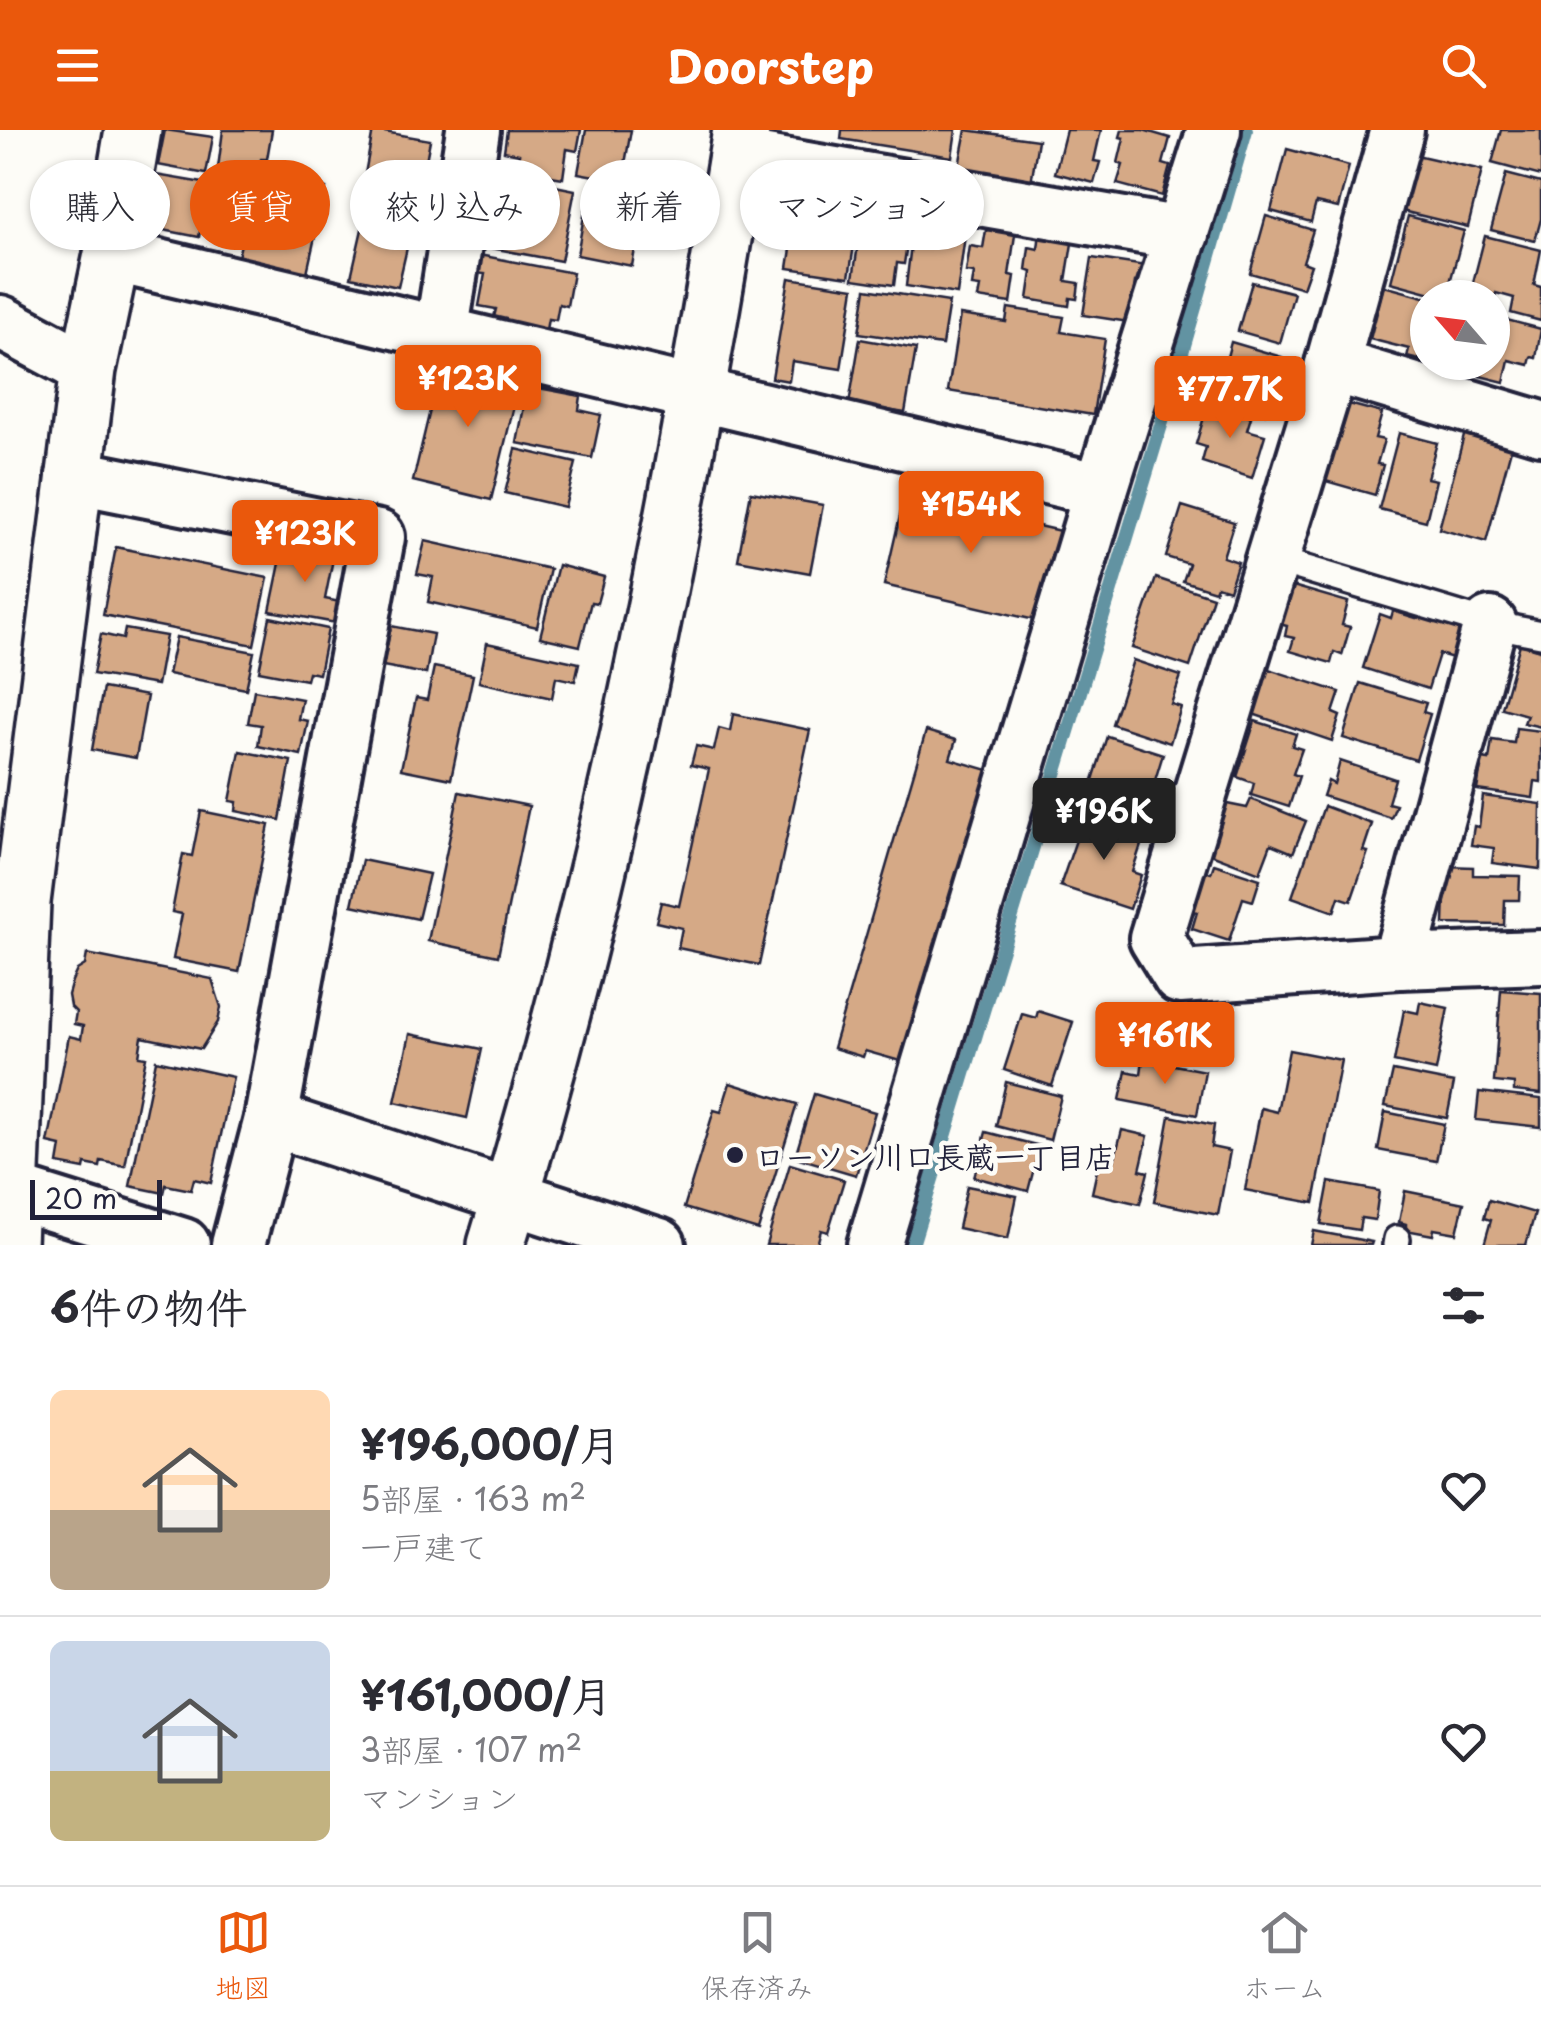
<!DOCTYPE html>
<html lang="ja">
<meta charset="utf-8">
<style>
body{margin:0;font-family:"Playpen Sans","Klee One",sans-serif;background:#f7f7f7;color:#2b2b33;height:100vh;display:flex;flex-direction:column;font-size:38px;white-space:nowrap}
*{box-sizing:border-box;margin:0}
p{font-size:32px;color:#7c7c81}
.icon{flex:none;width:55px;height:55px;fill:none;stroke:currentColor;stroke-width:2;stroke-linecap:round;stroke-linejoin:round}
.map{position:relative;height:1115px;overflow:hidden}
.side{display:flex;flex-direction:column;background:#fff;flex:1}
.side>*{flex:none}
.top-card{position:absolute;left:30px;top:30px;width:1000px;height:90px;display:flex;gap:20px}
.needle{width:65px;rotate:298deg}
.controls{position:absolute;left:1410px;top:150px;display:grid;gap:20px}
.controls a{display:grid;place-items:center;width:100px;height:100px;border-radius:50%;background:#fff;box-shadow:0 2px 8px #0004;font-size:50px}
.scale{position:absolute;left:30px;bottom:25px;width:132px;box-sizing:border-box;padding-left:10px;border:5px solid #22223b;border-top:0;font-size:28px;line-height:35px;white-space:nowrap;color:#22223b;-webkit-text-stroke:8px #fdfcf7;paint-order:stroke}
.price{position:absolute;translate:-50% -85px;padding:0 22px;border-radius:10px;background:#ea580c;color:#fff;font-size:32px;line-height:65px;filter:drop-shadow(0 2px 5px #0008)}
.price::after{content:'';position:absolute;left:50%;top:60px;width:30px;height:22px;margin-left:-15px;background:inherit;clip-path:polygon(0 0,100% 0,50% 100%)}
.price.on{background:#222;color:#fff}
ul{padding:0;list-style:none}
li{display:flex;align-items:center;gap:30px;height:250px;padding:0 50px}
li+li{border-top:2px solid #e1e1e2}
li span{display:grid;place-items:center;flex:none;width:280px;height:200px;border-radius:15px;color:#555}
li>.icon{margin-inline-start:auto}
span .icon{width:120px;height:120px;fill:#fffc;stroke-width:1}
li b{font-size:42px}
h2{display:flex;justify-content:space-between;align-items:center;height:120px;padding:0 50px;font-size:42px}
.tag{padding:0 35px;border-radius:45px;background:#fff;box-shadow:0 2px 8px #0004;font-size:35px;line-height:90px}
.tag.on{background:#ea580c;color:#fff}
header{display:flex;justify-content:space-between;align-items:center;height:130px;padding:0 50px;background:#ea580c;color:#fff;font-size:45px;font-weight:700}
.dock{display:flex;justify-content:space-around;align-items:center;height:140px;border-top:2px solid #e1e1e2;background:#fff;font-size:28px;color:#7c7c81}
.dock a{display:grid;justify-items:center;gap:5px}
.dock .on{color:#ea580c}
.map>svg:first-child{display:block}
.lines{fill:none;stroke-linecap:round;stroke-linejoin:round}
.stream{stroke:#6293a2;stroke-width:14}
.building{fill:#d5a986;stroke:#22223b;stroke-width:2.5}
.service-casing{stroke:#22223b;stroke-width:32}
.minor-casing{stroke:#22223b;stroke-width:60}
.tertiary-casing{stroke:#22223b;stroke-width:62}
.service{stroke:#fdfcf7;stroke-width:25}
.minor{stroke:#fdfcf7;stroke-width:52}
.tertiary{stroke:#fdfcf7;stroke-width:55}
.poi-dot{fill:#22223b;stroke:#fdfcf7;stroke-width:4}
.labels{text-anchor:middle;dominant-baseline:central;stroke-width:9;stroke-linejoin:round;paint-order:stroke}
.poi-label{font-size:30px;font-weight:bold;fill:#22223b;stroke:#fdfcf7;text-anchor:start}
</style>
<header><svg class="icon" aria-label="menu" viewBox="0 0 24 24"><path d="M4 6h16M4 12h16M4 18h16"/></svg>Doorstep<svg class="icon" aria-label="search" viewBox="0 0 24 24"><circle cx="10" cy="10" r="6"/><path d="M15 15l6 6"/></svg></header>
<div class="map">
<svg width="1541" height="1115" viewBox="0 0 1541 1115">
<rect width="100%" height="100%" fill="#fdfcf7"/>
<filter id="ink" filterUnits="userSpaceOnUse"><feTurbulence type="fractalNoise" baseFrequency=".01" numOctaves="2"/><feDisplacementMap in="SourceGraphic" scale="20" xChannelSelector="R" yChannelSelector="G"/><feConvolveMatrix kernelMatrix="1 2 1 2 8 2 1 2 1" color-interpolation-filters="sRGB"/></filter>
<g filter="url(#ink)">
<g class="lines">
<path class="stream" d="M912,1115L1162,292L1246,0"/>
</g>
<g class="building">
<path d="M165,0L213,7L206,44L158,35Z"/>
<path d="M223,0H272L267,29H261L257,52L243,50L244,41L218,38Z"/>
<path d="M373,0L430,10L424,41L416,40L409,85L359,77Z"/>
<path d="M507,0H581L577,21L567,19L563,48L516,40L519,24L504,21Z"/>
<path d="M586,0H631L622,51L578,43Z"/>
<path d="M842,0H956L952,27L841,9Z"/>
<path d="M966,0L1038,10L1031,53L958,41Z"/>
<path d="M1066,0H1101L1094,31L1100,32L1094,53L1055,43Z"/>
<path d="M1122,0H1143L1170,8L1163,34L1170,36L1162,66L1117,54L1123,35L1118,33L1124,8L1120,7Z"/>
<path d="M1501,0H1541V46L1492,33Z"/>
<path d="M1287,19L1349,36L1338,78L1316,73L1311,92L1271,81Z"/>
<path d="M1412,24L1482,40L1468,97L1398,80Z"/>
<path d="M264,44L326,58L306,147L237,131L252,67L259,69Z"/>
<path d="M1506,44L1541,53V89L1535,111L1491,100Z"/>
<path d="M156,45L209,54L199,107L158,99L160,90L148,87Z"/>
<path d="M506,46L575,60L561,131L491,118Z"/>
<path d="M587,69L642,80L632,136L577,125Z"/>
<path d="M798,74L859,84L849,147L788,138Z"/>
<path d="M365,86L412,96L398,157L351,147Z"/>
<path d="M1266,86L1313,100L1303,132L1311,135L1303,158L1250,143Z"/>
<path d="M1408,86L1464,101L1446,167L1391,152Z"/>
<path d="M862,87L910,93L904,134L897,133L894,155L853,149Z"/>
<path d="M938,87L967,91L957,164L906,156L912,106L936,109Z"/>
<path d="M986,100L1015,105L1009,145L1015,146L1011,173L978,168L980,157L972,156L974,143L966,142L970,116L983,118Z"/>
<path d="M1040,102L1073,107L1066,151L1079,153L1077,169L1070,168L1069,176L1028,169L1032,142L1026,140L1029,117L1038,119Z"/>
<path d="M1485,106L1541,120L1534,155L1541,157V191L1511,183L1514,168L1496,163L1494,170L1470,164Z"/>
<path d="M479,125L573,143L567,176L559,174L556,190L548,189L545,205L492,195L496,179L479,176L485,144L475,143Z"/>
<path d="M1092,128L1146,136L1143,153L1135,152L1129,192L1083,185Z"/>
<path d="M789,148L854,158L841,239L792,231L789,251L772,248Z"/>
<path d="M1252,152L1294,163L1280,213L1238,201Z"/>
<path d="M1384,156L1428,168V197L1419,230L1407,227L1409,219L1370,209Z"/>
<path d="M866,159L949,172L942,215L859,203Z"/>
<path d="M1008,178L1064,187L1061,202L1105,209L1093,285L948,261L960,185L1006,192Z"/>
<path d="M1492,186L1541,199L1536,228L1531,227L1529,235L1509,230L1504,252L1456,240L1458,232H1492Z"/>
<path d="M860,209L916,219L905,283L849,274Z"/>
<path d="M1231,212L1282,227L1265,284L1226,272L1231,256L1220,253Z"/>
<path d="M457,230L521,247L491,370L413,351L438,247L453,250Z"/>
<path d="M528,256L581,266L579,280L601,285L592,328L517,313Z"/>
<path d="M1208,274L1251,287L1247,300L1265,305L1252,348L1202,332L1206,317L1196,314Z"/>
<path d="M1349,274L1382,283L1375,308L1384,310L1377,334L1383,335L1375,365L1322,350L1338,294L1343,295Z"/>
<path d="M1465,302L1512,315L1486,412L1439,399Z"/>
<path d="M1399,303L1437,313L1427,348L1436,350L1426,391L1379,379Z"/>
<path d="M516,319L576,333L565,377L505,363Z"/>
<path d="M949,353L970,358L964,379L1060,401L1039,491L884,455L905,364L944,373Z"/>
<path d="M751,362L823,375L810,443L738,430Z"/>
<path d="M1182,376L1234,392L1223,427L1238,432L1229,460L1217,456L1215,461L1183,451L1189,434L1166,427Z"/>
<path d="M425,411L550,439L537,497L428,472L433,447L417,444Z"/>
<path d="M284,414L334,424L325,469L340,472L336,493L270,481Z"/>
<path d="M116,417L268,448L254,515L103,485Z"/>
<path d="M558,435L604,447L597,473L591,472L580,516L540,507Z"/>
<path d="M1156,448L1213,467L1190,537L1132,518Z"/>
<path d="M1286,454L1348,472L1342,495L1350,497L1342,525L1334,522L1331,533L1290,521L1294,508L1285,506L1287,496L1275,493Z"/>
<path d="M1393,481L1416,488L1419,482L1470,498L1460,530L1439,524L1428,559L1363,538L1380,484L1391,488Z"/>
<path d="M270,487L328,499L319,544L308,542L306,550L259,541Z"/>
<path d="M391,496L433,504L426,544L383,536Z"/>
<path d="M125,499L166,506L157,555L93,544L101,504L123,509Z"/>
<path d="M176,507L254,522L246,559L168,544Z"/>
<path d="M487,513L579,533L575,551L556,547L552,568L479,552Z"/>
<path d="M1520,514L1541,520V597L1524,593L1527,585L1502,578Z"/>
<path d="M1133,530L1181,546L1171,574L1181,577L1170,613L1112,594Z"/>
<path d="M1256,535L1340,562L1333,583L1340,586L1332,611L1241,580Z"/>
<path d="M434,537L473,545L451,649L401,639L416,568L427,570Z"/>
<path d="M1360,553L1426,573L1423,582L1430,584L1416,630L1343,608Z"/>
<path d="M103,558L147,566L136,628L92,620Z"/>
<path d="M254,560L302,569L298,589L308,591L301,625L258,616L261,595L248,593Z"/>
<path d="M733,584L810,600L759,835L678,818L682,798L656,792L661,772L679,776L709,639L691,635L696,616L714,620L719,598L730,601Z"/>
<path d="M1255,591L1296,604L1292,616L1302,619L1293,644L1299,646L1289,677L1251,665L1254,653L1237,647Z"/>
<path d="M1516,598L1541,601V652L1535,651L1533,668L1477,660L1482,629L1489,630L1492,610L1514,613Z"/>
<path d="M926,601L956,610L950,629L995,642L913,921L904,918L900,931L865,921L863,927L833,918Z"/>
<path d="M1107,606L1163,624L1152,660L1138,655L1126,691L1084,678Z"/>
<path d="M240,621L291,631L280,690L236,681L237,672L230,671Z"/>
<path d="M1340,631L1395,649L1388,673L1396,675L1391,688L1323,666L1328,651L1334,654Z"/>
<path d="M459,662L529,676L498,826L428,811Z"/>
<path d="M1483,666L1541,674L1540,739L1492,733L1494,718L1471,715L1474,696L1479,697Z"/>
<path d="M1251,669L1306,691L1293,723L1271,714L1260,743L1203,721L1222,673L1247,678Z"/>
<path d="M1324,676L1372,694L1363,721L1368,722L1351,771L1339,767L1334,782L1292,767Z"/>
<path d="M201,681L269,695L239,842L173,829L182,784L172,782L183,724L192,726Z"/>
<path d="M1084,687L1144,706L1132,742L1141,745L1130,779L1060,756Z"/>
<path d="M362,730L429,744L418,789L352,775Z"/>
<path d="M1214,734L1260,749L1253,771L1243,768L1229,811L1192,799L1197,782L1184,777L1197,738L1211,743Z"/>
<path d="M1446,736L1473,737V745L1520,746L1519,770H1505L1504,795L1444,794Z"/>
<path d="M87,824L212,849L221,877L218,892L201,919L142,907L139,926L146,927L125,1036L101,1031L100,1037L85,1034L84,1039L58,1034L61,1016L48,1013L69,906L81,909L83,896L74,894L76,882L70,876L68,865L72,851L77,840L85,835Z"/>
<path d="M1501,860L1541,863V964L1514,961V954L1494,952Z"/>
<path d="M1420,872L1448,878L1436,941L1394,932L1404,880L1418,883Z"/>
<path d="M1038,881L1073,892L1052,956L1004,940L1022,884L1036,888Z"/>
<path d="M410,904L482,919L467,988L395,972Z"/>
<path d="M1289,920L1341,930L1314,1073L1245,1060L1261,978L1277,982Z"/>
<path d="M1143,929L1205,941L1197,985L1120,970L1126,941L1141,944Z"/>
<path d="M156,930L233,947L211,1053L194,1049L191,1060L166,1055L164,1063L130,1056Z"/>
<path d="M1393,941L1454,953L1447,988L1385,976Z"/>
<path d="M1006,952L1061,966L1050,1010L996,996Z"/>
<path d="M730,953L797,974L758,1100L684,1078L714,980L721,982Z"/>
<path d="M1479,962L1541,969V997L1476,990Z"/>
<path d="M814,964L875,982L856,1045L795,1027Z"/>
<path d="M1385,982L1444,994L1436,1031L1378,1020Z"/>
<path d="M1170,986L1214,995L1211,1017L1230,1021L1218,1085L1154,1072Z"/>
<path d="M1122,1000L1148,1006L1140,1040L1148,1042L1140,1074L1092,1063L1099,1031L1113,1035Z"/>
<path d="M986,1002L1040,1016L1028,1061L974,1047Z"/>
<path d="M790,1034L844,1050L828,1102L821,1100L817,1115H766Z"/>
<path d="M1329,1052L1379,1061L1375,1090L1361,1088L1359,1100L1321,1094Z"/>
<path d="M967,1056L1017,1066L1008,1109L958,1098Z"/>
<path d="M1405,1061L1464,1073L1457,1103L1434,1099L1433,1105L1406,1100V1094L1399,1092Z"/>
<path d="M1489,1070L1535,1083L1526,1115H1484L1491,1090L1484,1088Z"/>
<path d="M1314,1101L1372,1112L1371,1115H1311Z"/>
</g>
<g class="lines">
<defs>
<g id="service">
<path d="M1273,429L1490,494L1541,504"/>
<path d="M1396,1115L1397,1109"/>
</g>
<g id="minor">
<path d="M1397,0L1332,235L1156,808L1180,847L1399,832L1541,827"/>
<path d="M737,27L1182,104"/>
<path d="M112,125L1101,360"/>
<path d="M0,192L88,239"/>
<path d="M441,205L473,0"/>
<path d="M1332,235L1541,298"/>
<path d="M73,346L378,407L271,989L238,1115"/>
<path d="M1399,832L1490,494"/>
<path d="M271,989L659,1115"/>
<path d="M0,1058L183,1115"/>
<path d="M874,1115L1101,360L1214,0"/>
</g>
<g id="tertiary">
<path d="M8,1115L22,772L88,239L112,125L133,0"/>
<path d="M496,1115C608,753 681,373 741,0"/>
</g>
</defs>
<use href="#service" class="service-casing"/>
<use href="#minor" class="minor-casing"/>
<use href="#tertiary" class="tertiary-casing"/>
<use href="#service" class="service"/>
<use href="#minor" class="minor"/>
<use href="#tertiary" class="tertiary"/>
</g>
</g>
<circle class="poi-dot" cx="735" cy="1025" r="10"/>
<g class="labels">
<g class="poi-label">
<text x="755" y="1025">ローソン川口長蔵一丁目店</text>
</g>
</g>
</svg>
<div class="controls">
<a><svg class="needle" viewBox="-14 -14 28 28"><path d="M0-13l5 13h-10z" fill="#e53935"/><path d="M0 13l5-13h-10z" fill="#7c7c81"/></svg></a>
</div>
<div class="scale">20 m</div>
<b class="price" style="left:468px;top:300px">¥123K</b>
<b class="price" style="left:1230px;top:311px">¥77.7K</b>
<b class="price" style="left:971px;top:426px">¥154K</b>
<b class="price" style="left:305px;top:455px">¥123K</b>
<b class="price on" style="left:1104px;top:733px">¥196K</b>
<b class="price" style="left:1165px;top:957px">¥161K</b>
<div class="top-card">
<a class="tag">購入</a>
<a class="tag on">賃貸</a>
<a class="tag">絞り込み</a>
<a class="tag">新着</a>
<a class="tag">マンション</a>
</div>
</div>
<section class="side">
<h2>6件の物件<svg class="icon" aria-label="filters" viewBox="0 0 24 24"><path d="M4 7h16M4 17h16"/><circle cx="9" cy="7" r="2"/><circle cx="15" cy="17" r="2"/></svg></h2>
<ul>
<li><span style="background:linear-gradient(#ffd9b3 60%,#b9a48a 0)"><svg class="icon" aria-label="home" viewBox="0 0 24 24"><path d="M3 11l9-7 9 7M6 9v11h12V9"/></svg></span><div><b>¥196,000/月</b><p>5部屋 · 163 m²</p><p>一戸建て</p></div><svg class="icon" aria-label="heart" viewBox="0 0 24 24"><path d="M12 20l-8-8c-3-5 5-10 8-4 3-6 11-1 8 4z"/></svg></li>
<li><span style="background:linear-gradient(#c9d6e8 65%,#c2b280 0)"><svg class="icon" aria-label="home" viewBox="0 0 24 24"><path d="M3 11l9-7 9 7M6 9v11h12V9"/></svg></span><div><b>¥161,000/月</b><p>3部屋 · 107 m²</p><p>マンション</p></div><svg class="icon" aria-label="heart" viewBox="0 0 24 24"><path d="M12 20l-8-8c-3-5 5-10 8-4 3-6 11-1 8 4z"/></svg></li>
</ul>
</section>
<nav class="dock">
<a class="on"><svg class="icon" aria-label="map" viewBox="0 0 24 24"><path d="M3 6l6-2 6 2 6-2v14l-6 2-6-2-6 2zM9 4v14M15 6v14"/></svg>地図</a>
<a><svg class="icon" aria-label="saved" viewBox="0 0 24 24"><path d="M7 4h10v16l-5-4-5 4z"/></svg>保存済み</a>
<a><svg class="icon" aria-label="home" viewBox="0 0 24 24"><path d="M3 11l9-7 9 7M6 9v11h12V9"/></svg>ホーム</a>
</nav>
